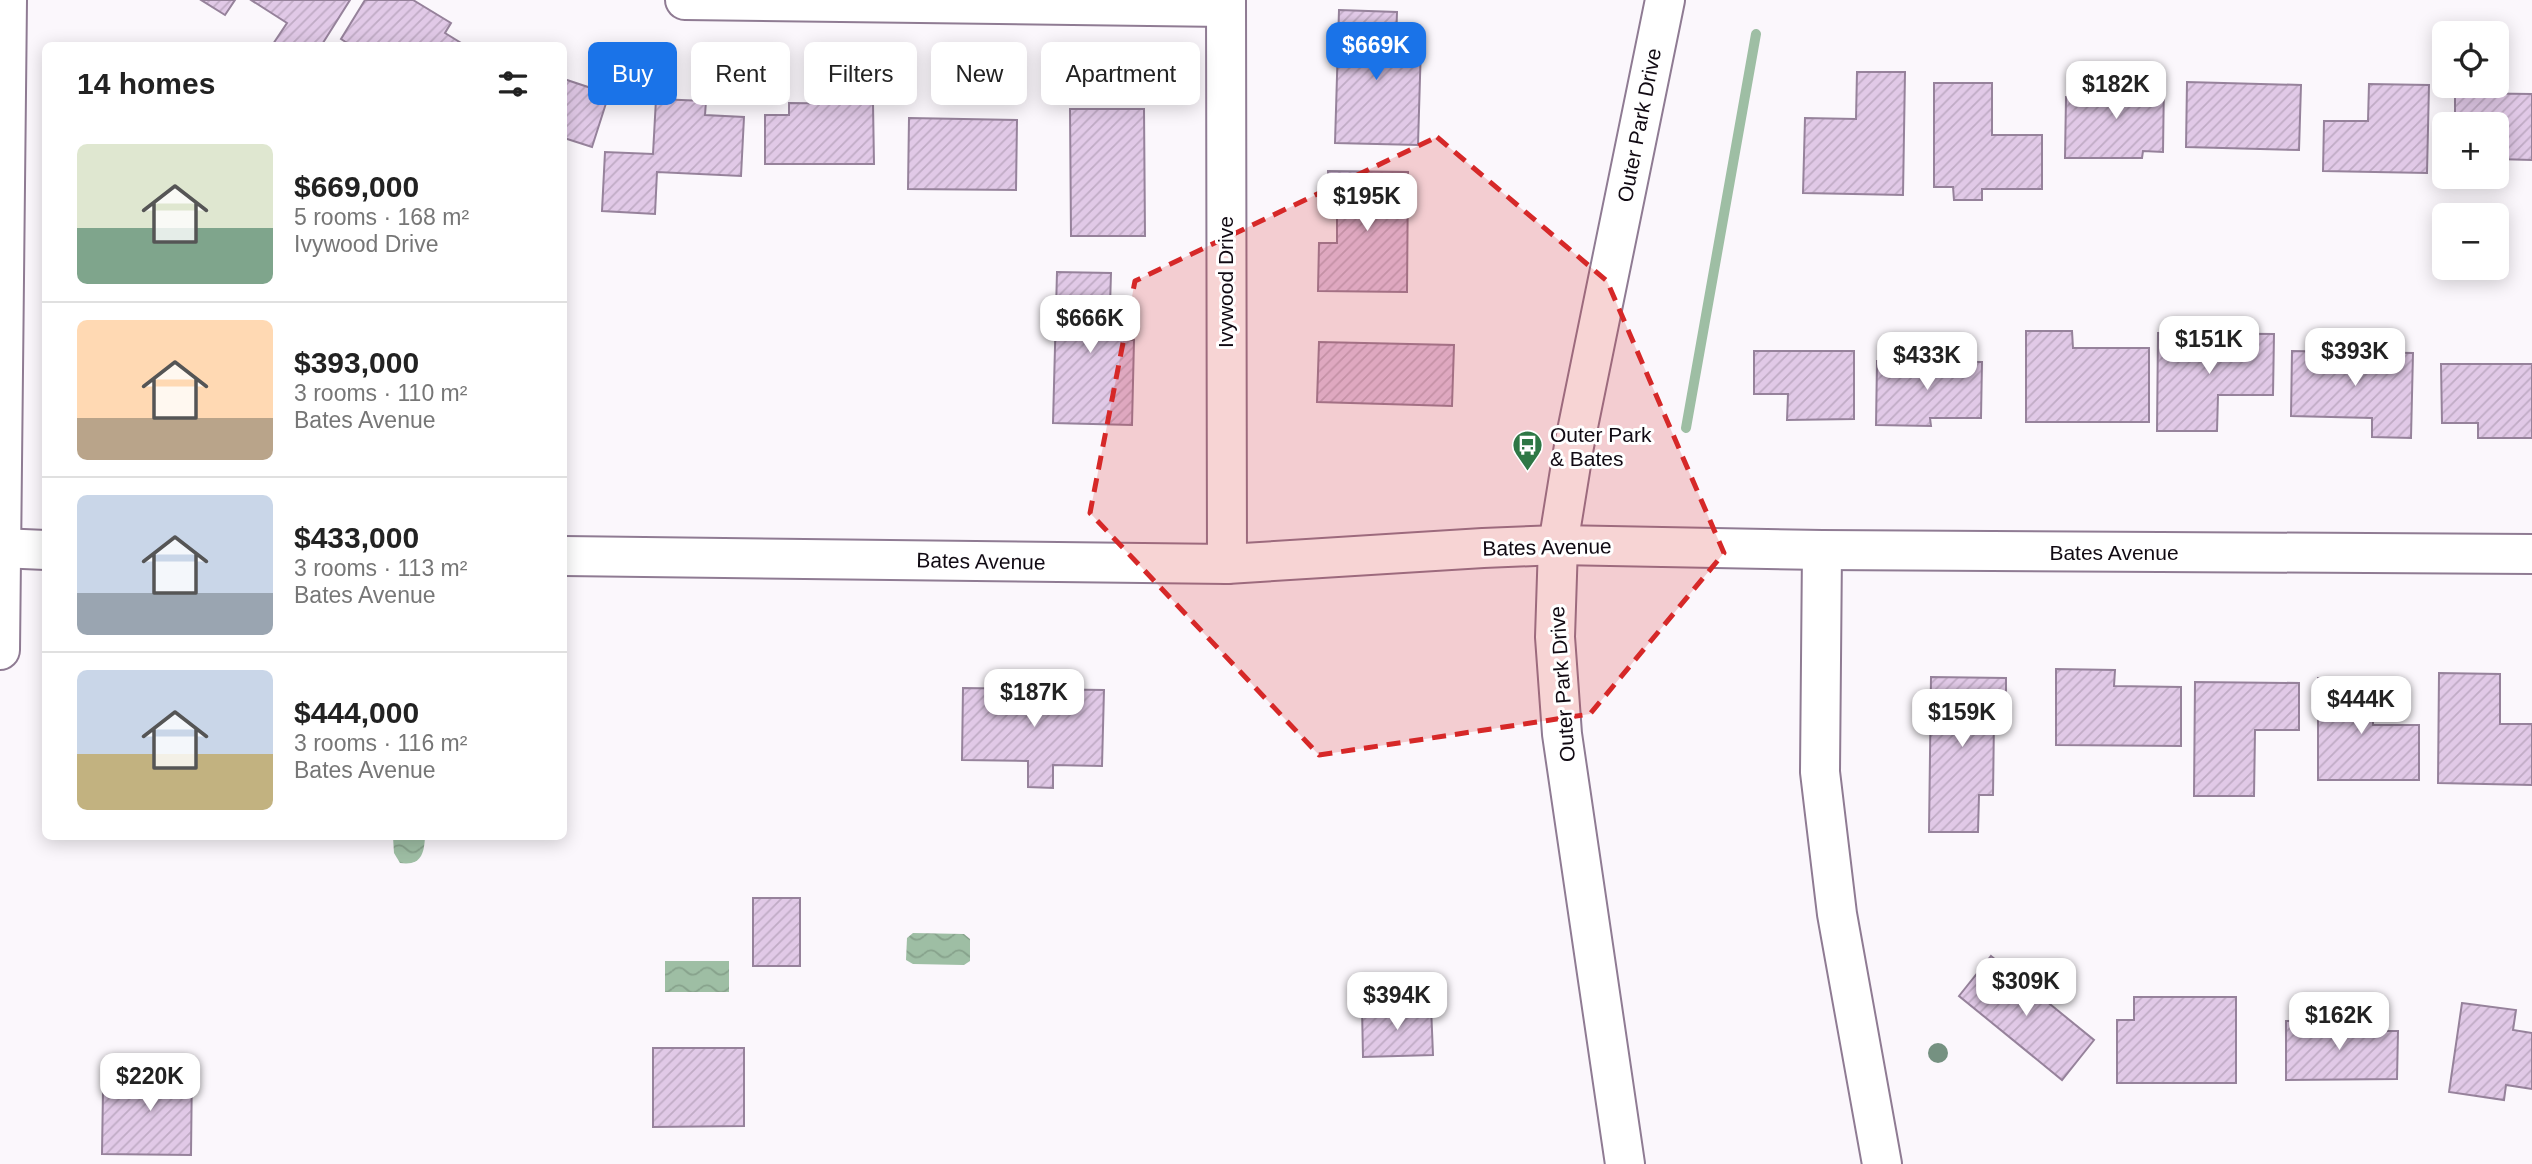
<!DOCTYPE html>
<meta charset="utf-8">
<style>
body{margin:0;font-family:Arial,sans-serif;background:#f2f2f2;color:#222;height:100vh;display:flex;flex-direction:column;font-size:26px;white-space:nowrap}
*{box-sizing:border-box;margin:0}
p{font-size:23px;color:#767676}
.icon{flex:none;width:38px;height:38px;fill:none;stroke:currentColor;stroke-width:2;stroke-linecap:round;stroke-linejoin:round}
.map{position:relative;flex:1;overflow:hidden}
.side{position:absolute;left:42px;top:42px;width:525px;height:798px;display:flex;flex-direction:column;background:#fff;border-radius:10px;box-shadow:0 4px 18px #0003}
.side>*{flex:none}
.guide{position:absolute;left:588px;top:42px;width:665px;height:63px;display:flex;gap:14px}
.tools{position:absolute;left:2432px;top:21px;display:grid;gap:14px}
.tools a{display:grid;place-items:center;width:77px;height:77px;border-radius:10px;background:#fff;box-shadow:0 4px 18px #0003;font-size:35px}
.price{position:absolute;translate:-50% -60px;padding:0 16px;border-radius:14px;background:#fff;color:#222;font-size:23px;line-height:46px;filter:drop-shadow(0 2px 4px #0008)}
.price::after{content:'';position:absolute;left:50%;top:42px;width:21px;height:16px;margin-left:-10px;background:inherit;clip-path:polygon(0 0,100% 0,50% 100%)}
.price.active{background:#1a73e8;color:#fff}
ul{padding:0;list-style:none}
li{display:flex;align-items:center;gap:21px;height:175px;padding:0 35px}
li+li{border-top:2px solid #e0e0e0}
li span{display:grid;place-items:center;flex:none;width:196px;height:140px;border-radius:10px;color:#555}
li>.icon{margin-inline-start:auto}
span .icon{width:84px;height:84px;fill:#fffc;stroke-width:1}
li b{font-size:30px}
h2{display:flex;justify-content:space-between;align-items:center;height:84px;padding:0 35px;font-size:30px}
.tag{padding:0 24px;border-radius:10px;background:#fff;box-shadow:0 4px 18px #0003;font-size:24px;line-height:63px}
.tag.active{background:#1a73e8;color:#fff}
.map>svg:first-child{display:block}
.water{fill:url(#water-waves)}
.lines{fill:none;stroke-linecap:round;stroke-linejoin:round}
.stream{stroke:#9ebea4;stroke-width:10}
.building{fill:url(#building-hatch);stroke:#96829b;stroke-width:2}
.minor-casing{stroke:#8f7b93;stroke-width:42}
.tertiary-casing{stroke:#8f7b93;stroke-width:42}
.minor{stroke:#fff;stroke-width:38}
.tertiary{stroke:#fff;stroke-width:38}
.tree{fill:#759181}
.marked{fill:#d62828;fill-opacity:0.2;stroke:#d62828;stroke-width:5;stroke-dasharray:14 9;stroke-linejoin:round}
.labels{text-anchor:middle;dominant-baseline:central;stroke-width:6;stroke-linejoin:round;paint-order:stroke}
.street-label{font-size:21px;fill:#110a13;stroke:#fff}
.poi-label{font-size:21px;fill:#110a13;stroke:#fff;text-anchor:start}
</style>
<div class="map">
<svg width="2532" height="1164" viewBox="0 0 2532 1164">
<defs>
<pattern id="water-waves" width="16" height="10" patternUnits="userSpaceOnUse" patternTransform="scale(1.75)"><rect width="16" height="10" fill="#9ebea4"/><path d="M0 5q4-4 8 0t8 0" fill="none" stroke="#87a28c"/></pattern>
<pattern id="building-hatch" width="6" height="6" patternUnits="userSpaceOnUse" patternTransform="scale(1.75)"><rect width="6" height="6" fill="#e1c9e7"/><path d="M-1 1l2-2M0 6l6-6M5 7l2-2" fill="none" stroke="#c0abc5"/></pattern>
</defs>
<rect width="100%" height="100%" fill="#fbf7fc"/>
<g class="water">
<path d="M393,837H425C424,854 421,866 400,863L394,853Z"/>
<path d="M913,933L964,934L970,939V961L964,965L913,964L906,960L907,938Z"/>
<rect x="665" y="961" width="64" height="31"/>
</g>
<g class="lines">
<path class="stream" d="M1686,428L1756,34"/>
</g>
<g class="building">
<path d="M201,0H235L225,15Z"/>
<path d="M251,0H350L321,46L273,44L287,23Z"/>
<path d="M365,0H413L451,23L445,33L466,46H352L341,39Z"/>
<path d="M1339,10L1397,12L1396,44H1421L1418,145L1335,143Z"/>
<path d="M1857,72H1905L1903,195L1803,193L1805,118L1856,119Z"/>
<path d="M564,79L609,94L592,147L564,138Z"/>
<path d="M2100,80H2164L2163,152L2143,151L2142,158H2065L2066,97H2100Z"/>
<path d="M2187,82L2301,85L2299,150L2186,147Z"/>
<path d="M1934,83H1992V135H2042V189H1982V200H1954L1953,187H1934Z"/>
<path d="M2369,84L2429,85L2427,173L2323,171L2324,121H2368Z"/>
<path d="M2455,93L2532,94V160L2497,159V124H2455Z"/>
<path d="M656,99L706,101L705,115L744,117L741,176L657,172L655,214L602,211L605,152L653,154Z"/>
<path d="M789,103L873,104L874,164H765V115H789Z"/>
<path d="M1070,109H1144L1145,236H1071Z"/>
<path d="M909,118L1017,120L1016,190L908,189Z"/>
<path d="M1328,171L1408,172L1407,292L1318,291L1319,243H1337V217H1328Z"/>
<path d="M1057,272L1111,273L1109,340H1134L1132,425L1053,423Z"/>
<path d="M2026,331H2072L2073,348H2149V422H2026Z"/>
<path d="M2158,333L2274,334L2273,395H2218L2217,431H2157Z"/>
<path d="M1319,342L1454,345L1452,406L1317,402Z"/>
<path d="M1754,351H1854V419L1787,420L1788,394H1754Z"/>
<path d="M2292,351L2413,353L2411,438L2372,437V418L2291,416Z"/>
<path d="M1877,361L1982,362L1981,418H1930L1931,426L1876,425Z"/>
<path d="M2441,364H2532V438H2478V423H2442Z"/>
<path d="M2056,669L2115,670L2114,686L2181,687V746L2056,745Z"/>
<path d="M2439,673L2500,674V724H2532V785L2438,783Z"/>
<path d="M1931,677L2006,678V719H1994L1993,795H1979L1978,832H1929Z"/>
<path d="M2318,678H2373V725H2419V780H2318Z"/>
<path d="M2195,682L2299,683V730H2255L2254,796H2194Z"/>
<path d="M963,688L1104,690L1102,766L1053,765V788L1028,787V761L962,760Z"/>
<rect x="753" y="898" width="47" height="68"/>
<path d="M1991,956L2094,1040L2062,1080L1959,996Z"/>
<path d="M2134,997H2236V1083H2117V1020H2134Z"/>
<path d="M2462,1003L2516,1010L2513,1030L2532,1033V1089L2506,1085L2504,1100L2449,1092Z"/>
<path d="M1431,1006L1433,1055L1363,1057L1362,1008Z"/>
<path d="M2357,1020V1031H2398L2397,1079L2286,1080V1021Z"/>
<path d="M653,1048H744V1126L653,1127Z"/>
<path d="M127,1065L192,1066L191,1155L102,1154L103,1090H127Z"/>
</g>
<g class="lines">
<defs>
<g id="minor">
<path d="M685,0L1225,7"/>
<path d="M1226,0L1227,564"/>
<path d="M0,548L46,550"/>
<path d="M1822,550L1820,772L1837,914L1882,1164"/>
<path d="M564,556L1227,564L1483,548L1558,545L1822,550L2532,554"/>
<path d="M0,650L7,0"/>
</g>
<path id="tertiary" d="M1625,1164L1562,734L1555,637L1558,545L1574,446L1665,0"/>
</defs>
<use href="#minor" class="minor-casing"/>
<use href="#tertiary" class="tertiary-casing"/>
<use href="#minor" class="minor"/>
<use href="#tertiary" class="tertiary"/>
</g>
<circle class="tree" cx="1938" cy="1053" r="10"/>
<path class="marked" d="M1437,137L1607,281L1724,553L1590,714L1319,755L1090,513L1135,281Z"/>
<defs>
<symbol id="bus-pin" viewBox="-11 -11 22 30"><path d="M0 17L-7.5 6A9.5 9.5 0 1 1 7.5 6Z" fill="#2e7745" stroke="#fff"/><path d="M-5-6H5V4H4V6H2V4H-2V6H-4V4H-5ZM-3.5-4V0h7V-4ZM-3.5 1.2v1.5H-2V1.2ZM2 1.2v1.5H3.5V1.2Z" fill="#fff"/></symbol>
</defs>
<g fill-rule="evenodd">
<use href="#bus-pin" x="1510" y="428" width="35" height="47"/>
</g>
<g class="labels">
<g class="street-label">
<text transform="translate(1639 125) rotate(-79)">Outer Park Drive</text>
<text transform="translate(1225 282) rotate(-90)">Ivywood Drive</text>
<text transform="translate(1547 547) rotate(-1)">Bates Avenue</text>
<text x="2114" y="552">Bates Avenue</text>
<text transform="translate(981 561) rotate(1)">Bates Avenue</text>
<text transform="translate(1562 684) rotate(-94)">Outer Park Drive</text>
</g>
<g class="poi-label">
<text x="1550" y="434">Outer Park<tspan x="1550" dy="24">&amp; Bates</tspan></text>
</g>
</g>
</svg>
<div class="tools">
<a><svg class="icon" aria-label="locate" viewBox="0 0 24 24"><circle cx="12" cy="12" r="6"/><path d="M12 2v4M12 18v4M2 12h4M18 12h4"/></svg></a>
<a>+</a>
<a>−</a>
</div>
<b class="price active" style="left:1376px;top:82px">$669K</b>
<b class="price" style="left:2116px;top:121px">$182K</b>
<b class="price" style="left:1367px;top:233px">$195K</b>
<b class="price" style="left:1090px;top:355px">$666K</b>
<b class="price" style="left:2209px;top:376px">$151K</b>
<b class="price" style="left:2355px;top:388px">$393K</b>
<b class="price" style="left:1927px;top:392px">$433K</b>
<b class="price" style="left:1034px;top:729px">$187K</b>
<b class="price" style="left:2361px;top:736px">$444K</b>
<b class="price" style="left:1962px;top:749px">$159K</b>
<b class="price" style="left:2026px;top:1018px">$309K</b>
<b class="price" style="left:1397px;top:1032px">$394K</b>
<b class="price" style="left:2339px;top:1052px">$162K</b>
<b class="price" style="left:150px;top:1113px">$220K</b>
<div class="guide">
<a class="tag active">Buy</a>
<a class="tag">Rent</a>
<a class="tag">Filters</a>
<a class="tag">New</a>
<a class="tag">Apartment</a>
</div>
<section class="side">
<h2>14 homes<svg class="icon" aria-label="filters" viewBox="0 0 24 24"><path d="M4 7h16M4 17h16"/><circle cx="9" cy="7" r="2"/><circle cx="15" cy="17" r="2"/></svg></h2>
<ul>
<li><span style="background:linear-gradient(#dfe7d0 60%,#7fa58c 0)"><svg class="icon" aria-label="home" viewBox="0 0 24 24"><path d="M3 11l9-7 9 7M6 9v11h12V9"/></svg></span><div><b>$669,000</b><p>5 rooms · 168 m²</p><p>Ivywood Drive</p></div></li>
<li><span style="background:linear-gradient(#ffd9b3 70%,#b9a48a 0)"><svg class="icon" aria-label="home" viewBox="0 0 24 24"><path d="M3 11l9-7 9 7M6 9v11h12V9"/></svg></span><div><b>$393,000</b><p>3 rooms · 110 m²</p><p>Bates Avenue</p></div></li>
<li><span style="background:linear-gradient(#c9d6e8 70%,#9aa5b1 0)"><svg class="icon" aria-label="home" viewBox="0 0 24 24"><path d="M3 11l9-7 9 7M6 9v11h12V9"/></svg></span><div><b>$433,000</b><p>3 rooms · 113 m²</p><p>Bates Avenue</p></div></li>
<li><span style="background:linear-gradient(#c9d6e8 60%,#c2b280 0)"><svg class="icon" aria-label="home" viewBox="0 0 24 24"><path d="M3 11l9-7 9 7M6 9v11h12V9"/></svg></span><div><b>$444,000</b><p>3 rooms · 116 m²</p><p>Bates Avenue</p></div></li>
</ul>
</section>
</div>
